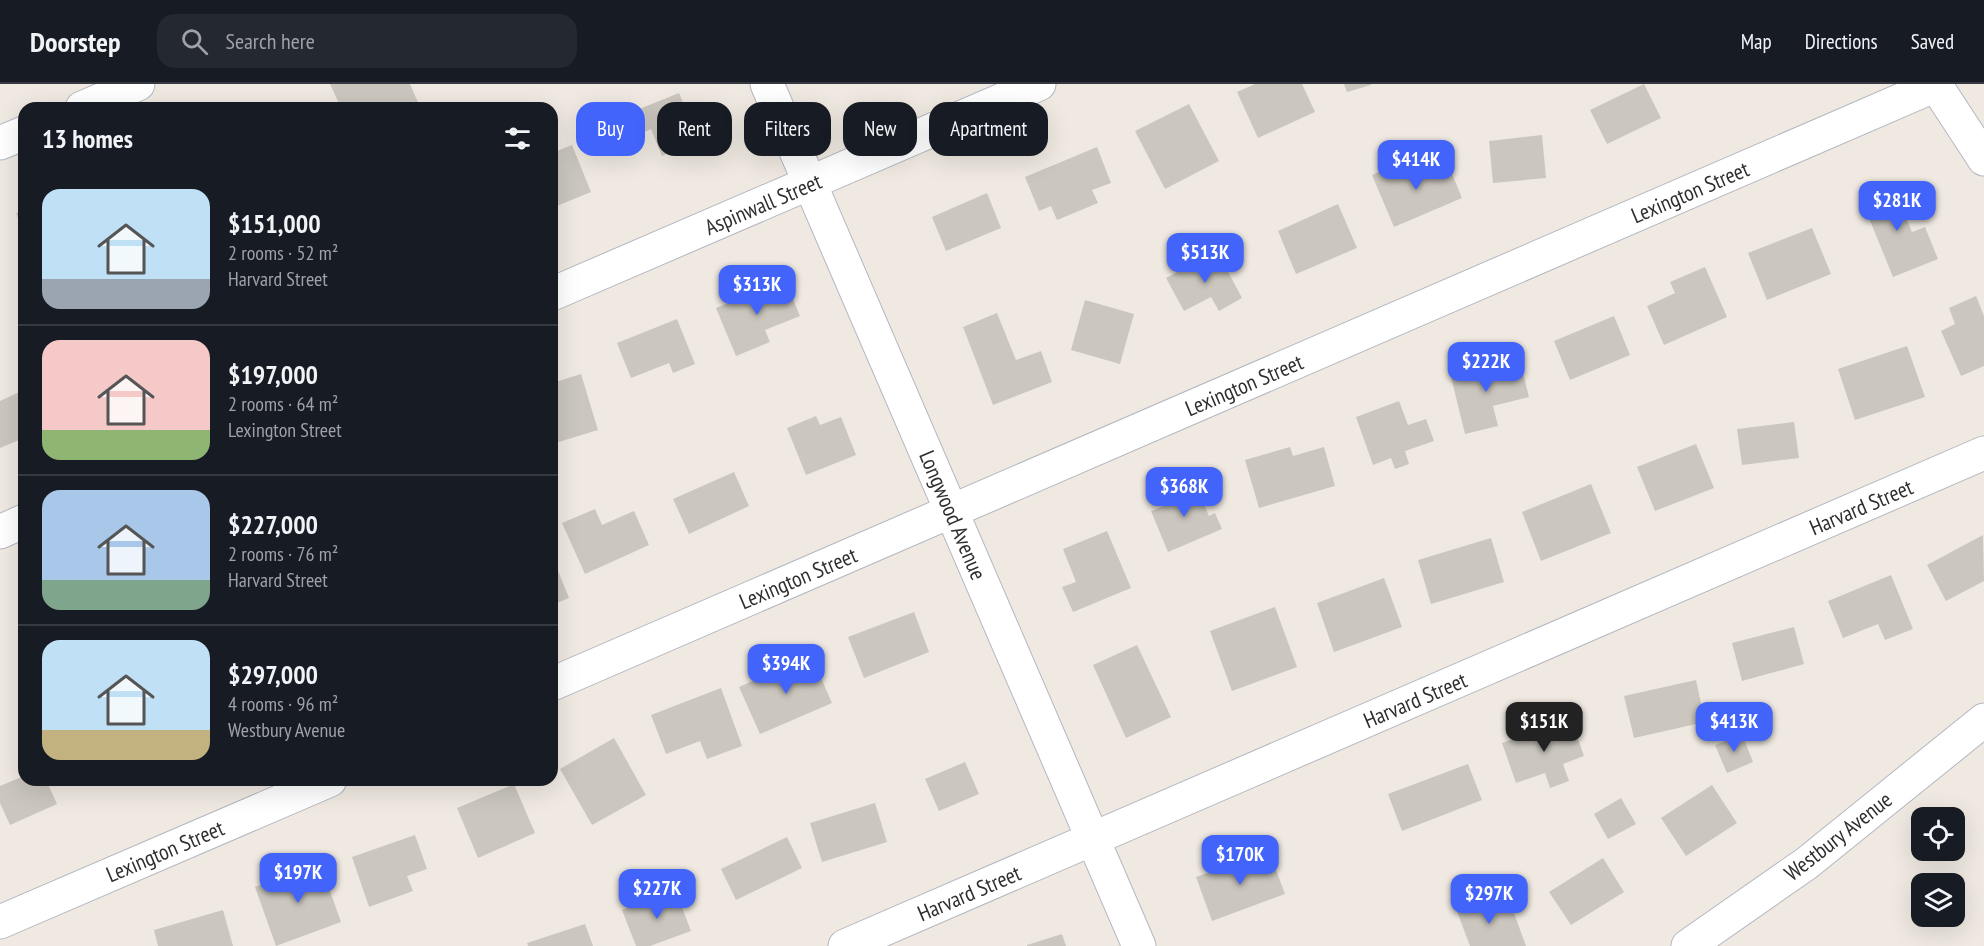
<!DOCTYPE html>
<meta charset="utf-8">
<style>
body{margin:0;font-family:"PT Sans Narrow",sans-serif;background:#242831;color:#f1f3f6;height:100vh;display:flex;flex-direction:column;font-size:22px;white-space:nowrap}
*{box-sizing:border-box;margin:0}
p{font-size:20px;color:#9ea1a6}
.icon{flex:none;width:33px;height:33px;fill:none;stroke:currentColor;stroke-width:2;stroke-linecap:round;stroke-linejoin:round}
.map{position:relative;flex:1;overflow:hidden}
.side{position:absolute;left:18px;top:18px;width:540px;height:684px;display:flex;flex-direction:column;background:#171b24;border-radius:18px;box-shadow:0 6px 24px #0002}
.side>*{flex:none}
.banner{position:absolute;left:576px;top:18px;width:570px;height:54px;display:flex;gap:12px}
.controls{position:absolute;left:1911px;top:723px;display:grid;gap:12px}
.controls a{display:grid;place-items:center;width:54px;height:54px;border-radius:12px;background:#171b24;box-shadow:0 6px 24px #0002;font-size:30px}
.price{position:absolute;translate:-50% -51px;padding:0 14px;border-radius:12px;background:#4264fb;color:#fff;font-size:20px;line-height:39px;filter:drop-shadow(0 2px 3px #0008)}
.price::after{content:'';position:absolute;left:50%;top:36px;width:18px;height:14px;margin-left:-9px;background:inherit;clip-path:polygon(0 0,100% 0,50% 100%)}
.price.on{background:#222;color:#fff}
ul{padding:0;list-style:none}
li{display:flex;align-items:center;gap:18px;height:150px;padding:0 24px}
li+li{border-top:2px solid #363941}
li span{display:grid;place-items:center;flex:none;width:168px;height:120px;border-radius:18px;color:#555}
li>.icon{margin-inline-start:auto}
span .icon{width:72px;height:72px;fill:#fffc;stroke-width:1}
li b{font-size:26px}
h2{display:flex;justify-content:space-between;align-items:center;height:72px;padding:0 24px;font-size:26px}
.tag{padding:0 21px;border-radius:18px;background:#171b24;box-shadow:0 6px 24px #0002;font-size:21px;line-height:54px}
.tag.on{background:#4264fb;color:#fff}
header{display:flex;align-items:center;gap:36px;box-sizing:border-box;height:84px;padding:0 30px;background:#171b24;border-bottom:2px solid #363941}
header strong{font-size:28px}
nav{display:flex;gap:33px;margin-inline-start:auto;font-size:21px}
.search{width:420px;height:54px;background:#242831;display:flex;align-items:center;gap:15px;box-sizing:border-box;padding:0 21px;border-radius:18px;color:#9ea1a6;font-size:22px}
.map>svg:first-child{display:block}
.building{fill:#cbc7bf}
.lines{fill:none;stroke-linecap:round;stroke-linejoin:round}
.street-casing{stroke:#b4b7c1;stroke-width:35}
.secondary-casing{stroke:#b4b7c1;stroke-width:35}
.street{stroke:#fff;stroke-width:33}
.secondary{stroke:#fff;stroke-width:33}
.labels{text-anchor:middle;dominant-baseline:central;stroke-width:4.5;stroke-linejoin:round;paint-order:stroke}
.street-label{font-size:22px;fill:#2e2e2e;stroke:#fff}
</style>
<header>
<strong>Doorstep</strong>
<div class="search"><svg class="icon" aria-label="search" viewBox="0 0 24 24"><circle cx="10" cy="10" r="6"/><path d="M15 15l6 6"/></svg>Search here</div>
<nav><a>Map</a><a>Directions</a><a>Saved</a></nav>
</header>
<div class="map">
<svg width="1984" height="862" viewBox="0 0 1984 862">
<rect width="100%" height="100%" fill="#efe9e1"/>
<g class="building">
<path d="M330,0H410L420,23L341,24Z"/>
<path d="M1255,0H1302L1315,28L1258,54L1237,8Z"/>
<path d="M1344,0H1371V1L1347,8Z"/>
<path d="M1644,0L1661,34L1607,60L1590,26Z"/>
<path d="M679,9L699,56L662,72L651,45L631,54L622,32Z"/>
<path d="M1189,20L1219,77L1165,105L1135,47Z"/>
<path d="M1542,51L1546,94L1493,99L1489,57Z"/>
<path d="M572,61L591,108L552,124V69Z"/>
<path d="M1097,63L1111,99L1092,106L1098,119L1057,136L1051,122L1039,127L1025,93Z"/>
<path d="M1446,75L1462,114L1394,143L1372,91L1404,77L1410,91Z"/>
<path d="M1891,99L1912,148L1925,143L1938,175L1893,193L1860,112Z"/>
<path d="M987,109L1001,144L946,167L932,133Z"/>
<path d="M1338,120L1357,164L1296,190L1278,147Z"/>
<path d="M24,126V151L16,129Z"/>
<path d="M1812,144L1831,190L1767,216L1748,169Z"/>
<path d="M1217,167L1242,214L1219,227L1211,213L1184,227L1166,194Z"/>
<path d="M1705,183L1727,233L1664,261L1647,222L1675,209L1670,198Z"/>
<path d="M785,196L800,232L765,246L770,258L736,272L716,224Z"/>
<path d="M1976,212L1984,232V282L1961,292L1941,247L1955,240L1949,224Z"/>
<path d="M1085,216L1134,230L1120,280L1071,266Z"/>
<path d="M997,229L1016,276L1041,267L1052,298L993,321L963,243Z"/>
<path d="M1614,232L1630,271L1570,296L1554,257Z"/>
<path d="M677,235L695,280L673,289L669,279L631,294L617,259Z"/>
<path d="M1907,262L1925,313L1855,336L1838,285Z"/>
<path d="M1502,277L1504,285L1521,281L1529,313L1493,322L1498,342L1465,350L1450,289Z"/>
<path d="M581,290L598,346L552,360V299Z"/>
<path d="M24,306V354L0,364V317Z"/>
<path d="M1399,317L1408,341L1426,335L1434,357L1405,367L1409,380L1395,385L1391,374L1373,381L1356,333Z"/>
<path d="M816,332L820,341L841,333L856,371L806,391L787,344Z"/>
<path d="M1794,338L1799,374L1742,381L1737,345Z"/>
<path d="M1696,360L1714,404L1655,427L1637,383Z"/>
<path d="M1290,363L1293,372L1324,363L1335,402L1259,424L1245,376Z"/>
<path d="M734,388L749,422L689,450L673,415Z"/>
<path d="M1194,397L1209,432L1215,429L1222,445L1168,468L1151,427L1169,420L1165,409Z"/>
<path d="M1591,400L1611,449L1541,477L1522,428Z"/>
<path d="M595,425L602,441L634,427L649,461L585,490L562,439Z"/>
<path d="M1107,447L1131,504L1073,528L1062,503L1076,498L1063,465Z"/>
<path d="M1983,451L1984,497L1946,517L1927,481Z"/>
<path d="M1491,454L1504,498L1431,520L1418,476Z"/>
<path d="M552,472L569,514L552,521Z"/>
<path d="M1891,491L1913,545L1885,556L1878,540L1843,554L1828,517Z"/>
<path d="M1384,494L1402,543L1334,568L1317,519Z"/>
<path d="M1275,523L1297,583L1232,607L1210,547Z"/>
<path d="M914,528L929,568L864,594L848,553Z"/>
<path d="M1794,543L1804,580L1742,597L1732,559Z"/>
<path d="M1137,561L1171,633L1126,654L1093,581Z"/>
<path d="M811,571L832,619L760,650L739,603Z"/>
<path d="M1696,596L1705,638L1634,654L1624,612Z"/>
<path d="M721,604L742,662L707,675L700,657L666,670L651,631Z"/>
<path d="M1571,635L1584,672L1563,680L1569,697L1550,704L1545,689L1516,699L1502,659Z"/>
<path d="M1742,650L1753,678L1727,689L1715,661Z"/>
<path d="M614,654L646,711L592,741L560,685Z"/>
<path d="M965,678L979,710L939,727L925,695Z"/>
<path d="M1468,680L1482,716L1402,747L1388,710Z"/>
<path d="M24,692V696H46L57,720L10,741L0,719V702Z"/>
<path d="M100,696H119L103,702Z"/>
<path d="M514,700L535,749L478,774L457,724Z"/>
<path d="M1712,701L1737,739L1686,772L1661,734Z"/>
<path d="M1621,714L1636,740L1608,755L1594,730Z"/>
<path d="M875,719L887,758L822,778L810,739Z"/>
<path d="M415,751L427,785L407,792L413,807L369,823L352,773Z"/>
<path d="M787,753L802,784L736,816L721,785Z"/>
<path d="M1269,767L1285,810L1212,837L1196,793Z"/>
<path d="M1603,774L1624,808L1571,841L1549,808Z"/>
<path d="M320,779L341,838L276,862L255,803Z"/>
<path d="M675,805L691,847L650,862H636L622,826Z"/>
<path d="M1482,812L1489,830L1511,821L1526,862H1470L1455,822Z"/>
<path d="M223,826L233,862H158L154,846Z"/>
<path d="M585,840L593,862H528L527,859Z"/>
<path d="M1062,850L1066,862H1027V861Z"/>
</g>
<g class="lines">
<defs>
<g id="street">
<path d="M767,0L1139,862"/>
<path d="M82,24L138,0"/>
<path d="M0,59L24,49"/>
<path d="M552,210L1039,0"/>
<path d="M0,448L24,437"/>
<path d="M552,600L1936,1"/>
<path d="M0,838L330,696"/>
<path d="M845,862L1984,369"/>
</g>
<g id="secondary">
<path d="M1935,0L1984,75"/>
<path d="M1688,862L1807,779L1984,636"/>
</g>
</defs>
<use href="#street" class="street-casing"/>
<use href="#secondary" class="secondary-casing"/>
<use href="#street" class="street"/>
<use href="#secondary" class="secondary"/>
</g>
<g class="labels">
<g class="street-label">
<text transform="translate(1690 108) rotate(-23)">Lexington Street</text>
<text transform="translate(763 120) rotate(-23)">Aspinwall Street</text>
<text transform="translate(1244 301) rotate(-23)">Lexington Street</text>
<text transform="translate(1861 423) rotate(-23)">Harvard Street</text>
<text transform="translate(953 431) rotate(67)">Longwood Avenue</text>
<text transform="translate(798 494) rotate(-23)">Lexington Street</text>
<text transform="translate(1415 616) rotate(-23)">Harvard Street</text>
<text transform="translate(1838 752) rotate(-38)">Westbury Avenue</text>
<text transform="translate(165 767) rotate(-23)">Lexington Street</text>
<text transform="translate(969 809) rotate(-23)">Harvard Street</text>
</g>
</g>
</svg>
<div class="controls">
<a><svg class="icon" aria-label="locate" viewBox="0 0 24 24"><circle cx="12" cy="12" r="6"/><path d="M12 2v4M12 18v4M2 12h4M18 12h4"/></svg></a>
<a><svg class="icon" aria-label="layers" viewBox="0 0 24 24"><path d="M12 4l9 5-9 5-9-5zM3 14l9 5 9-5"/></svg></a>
</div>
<b class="price" style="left:1416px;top:107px">$414K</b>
<b class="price" style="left:1897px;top:148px">$281K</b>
<b class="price" style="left:1205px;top:200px">$513K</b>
<b class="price" style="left:757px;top:232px">$313K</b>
<b class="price" style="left:1486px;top:309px">$222K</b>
<b class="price" style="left:1184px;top:434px">$368K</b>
<b class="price" style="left:786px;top:611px">$394K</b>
<b class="price on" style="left:1544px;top:669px">$151K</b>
<b class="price" style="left:1734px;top:669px">$413K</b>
<b class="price" style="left:1240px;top:802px">$170K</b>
<b class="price" style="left:298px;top:820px">$197K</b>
<b class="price" style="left:657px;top:836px">$227K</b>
<b class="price" style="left:1489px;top:841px">$297K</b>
<div class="banner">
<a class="tag on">Buy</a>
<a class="tag">Rent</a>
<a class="tag">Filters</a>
<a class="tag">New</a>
<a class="tag">Apartment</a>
</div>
<section class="side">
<h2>13 homes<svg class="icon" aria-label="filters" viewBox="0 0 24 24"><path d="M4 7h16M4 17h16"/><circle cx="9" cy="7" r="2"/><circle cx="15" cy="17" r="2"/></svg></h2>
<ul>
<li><span style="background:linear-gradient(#bfe0f5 75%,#9aa5b1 0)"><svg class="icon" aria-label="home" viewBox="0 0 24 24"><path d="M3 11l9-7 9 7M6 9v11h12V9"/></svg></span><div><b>$151,000</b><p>2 rooms · 52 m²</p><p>Harvard Street</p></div></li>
<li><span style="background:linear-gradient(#f6c9c9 75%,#8fb573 0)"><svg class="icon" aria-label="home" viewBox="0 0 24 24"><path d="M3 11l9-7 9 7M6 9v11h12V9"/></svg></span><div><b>$197,000</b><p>2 rooms · 64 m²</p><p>Lexington Street</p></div></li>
<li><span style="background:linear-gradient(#a9c7e8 75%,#7fa58c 0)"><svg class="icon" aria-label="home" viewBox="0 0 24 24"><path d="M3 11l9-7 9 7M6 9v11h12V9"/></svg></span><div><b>$227,000</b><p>2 rooms · 76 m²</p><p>Harvard Street</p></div></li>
<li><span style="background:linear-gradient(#bfe0f5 75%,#c2b280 0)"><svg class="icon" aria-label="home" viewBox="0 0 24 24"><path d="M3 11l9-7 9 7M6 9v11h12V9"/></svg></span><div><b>$297,000</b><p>4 rooms · 96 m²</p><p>Westbury Avenue</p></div></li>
</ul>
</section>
</div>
